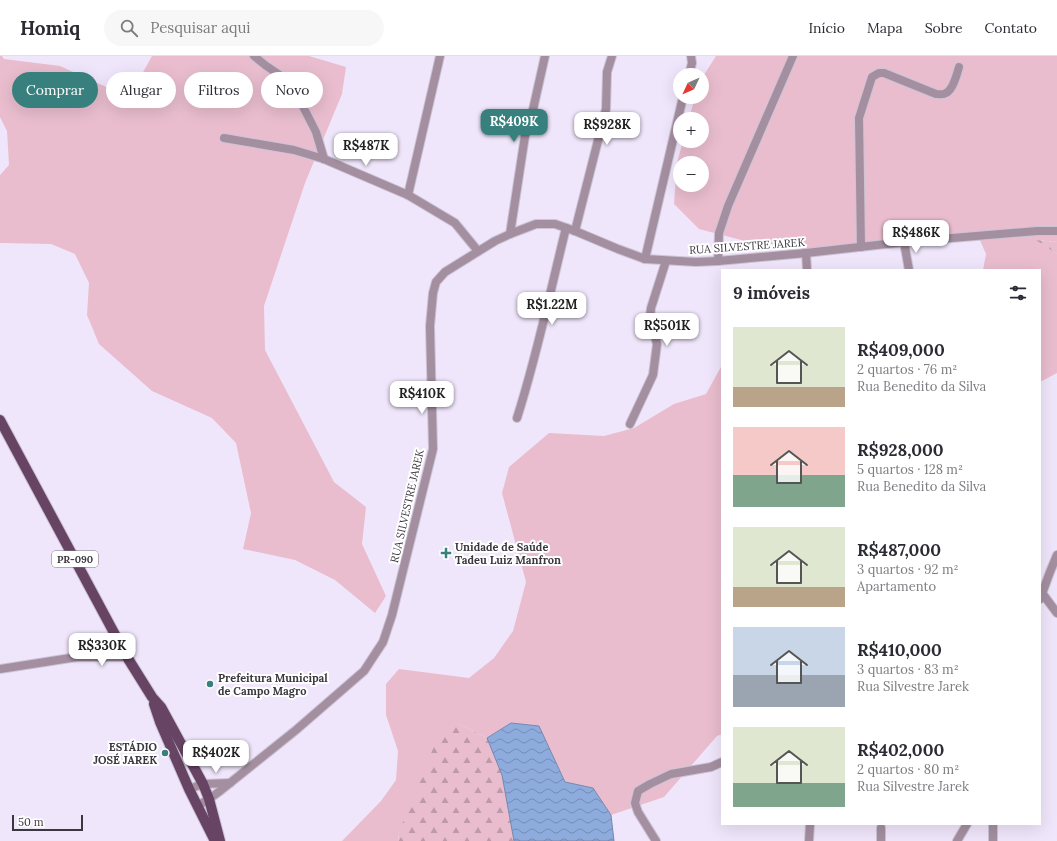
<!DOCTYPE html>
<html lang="pt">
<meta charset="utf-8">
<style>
body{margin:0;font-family:Lora,serif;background:#f7f7f7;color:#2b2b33;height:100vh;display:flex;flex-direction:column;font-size:15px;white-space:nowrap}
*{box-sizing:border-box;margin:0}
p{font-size:13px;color:#7c7c81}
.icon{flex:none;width:22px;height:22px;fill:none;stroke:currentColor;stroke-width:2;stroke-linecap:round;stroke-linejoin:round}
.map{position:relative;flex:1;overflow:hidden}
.details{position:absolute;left:721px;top:213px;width:320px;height:556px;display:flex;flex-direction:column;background:#fff;border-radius:0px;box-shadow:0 4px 16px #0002}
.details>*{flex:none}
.hud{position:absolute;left:12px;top:16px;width:380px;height:36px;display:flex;gap:8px}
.needle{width:26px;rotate:226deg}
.controls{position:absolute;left:673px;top:12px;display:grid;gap:8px}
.controls a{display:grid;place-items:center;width:36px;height:36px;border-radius:50%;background:#fff;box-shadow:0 4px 16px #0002;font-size:20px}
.scale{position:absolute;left:12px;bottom:10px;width:71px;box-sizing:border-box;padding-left:4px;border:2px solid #3b373f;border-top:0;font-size:11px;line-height:14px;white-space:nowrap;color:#3b373f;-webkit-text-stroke:3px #fff;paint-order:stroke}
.price{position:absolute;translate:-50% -34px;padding:0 9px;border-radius:8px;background:#fff;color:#222;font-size:13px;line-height:26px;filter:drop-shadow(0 1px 2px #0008)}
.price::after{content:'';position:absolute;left:50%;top:24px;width:12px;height:9px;margin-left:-6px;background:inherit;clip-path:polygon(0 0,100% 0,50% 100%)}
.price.on{background:#38807e;color:#fff}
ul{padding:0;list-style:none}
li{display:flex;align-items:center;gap:12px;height:100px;padding:0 12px}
li span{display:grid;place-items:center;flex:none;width:112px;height:80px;border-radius:0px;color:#555}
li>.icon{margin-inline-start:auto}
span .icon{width:48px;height:48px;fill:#fffc;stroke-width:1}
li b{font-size:17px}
h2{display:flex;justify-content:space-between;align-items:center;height:48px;padding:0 12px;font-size:17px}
.tag{padding:0 14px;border-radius:18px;background:#fff;box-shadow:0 4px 16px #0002;font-size:14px;line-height:36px}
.tag.on{background:#38807e;color:#fff}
header{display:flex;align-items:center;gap:24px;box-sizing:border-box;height:56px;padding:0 20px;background:#fff;border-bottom:1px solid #e1e1e2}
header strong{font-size:19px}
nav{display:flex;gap:22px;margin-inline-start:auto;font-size:14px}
.search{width:280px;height:36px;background:#f7f7f7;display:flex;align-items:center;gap:10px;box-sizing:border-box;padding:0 14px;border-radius:22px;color:#7c7c81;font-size:15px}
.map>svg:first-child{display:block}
.grass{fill:#e9bdce;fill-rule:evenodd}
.forest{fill:url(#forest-firs)}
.water{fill:url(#water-waves);stroke:#7588ae}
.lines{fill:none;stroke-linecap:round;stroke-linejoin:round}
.street-casing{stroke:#ccc3d5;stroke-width:10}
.primary-casing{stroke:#ccc3d5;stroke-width:12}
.street{stroke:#a48fa1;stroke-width:8}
.primary{stroke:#684464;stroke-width:10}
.poi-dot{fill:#38807e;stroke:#fff;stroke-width:1.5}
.labels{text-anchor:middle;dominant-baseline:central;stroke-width:4;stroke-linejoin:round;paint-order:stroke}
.shield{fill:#fff;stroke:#767379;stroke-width:1}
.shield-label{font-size:10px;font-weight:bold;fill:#3b373f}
.street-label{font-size:11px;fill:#3b373f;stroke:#fff}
.poi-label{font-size:11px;font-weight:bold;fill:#3b373f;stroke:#fff;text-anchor:start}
</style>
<header>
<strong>Homiq</strong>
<div class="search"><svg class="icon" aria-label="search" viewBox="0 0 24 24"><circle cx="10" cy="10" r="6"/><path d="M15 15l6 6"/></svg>Pesquisar aqui</div>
<nav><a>Início</a><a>Mapa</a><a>Sobre</a><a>Contato</a></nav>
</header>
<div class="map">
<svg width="1057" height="785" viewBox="0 0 1057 785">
<defs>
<pattern id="forest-firs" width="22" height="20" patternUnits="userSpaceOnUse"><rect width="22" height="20" fill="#e9bdce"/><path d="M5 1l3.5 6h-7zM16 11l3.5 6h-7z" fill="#be9aa9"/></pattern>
<pattern id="water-waves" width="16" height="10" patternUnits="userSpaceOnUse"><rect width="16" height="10" fill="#8eabde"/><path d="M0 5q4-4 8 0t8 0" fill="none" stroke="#758cb5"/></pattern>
</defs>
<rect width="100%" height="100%" fill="#f0e6fb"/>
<g class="grass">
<path d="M0,0H2L4,3L60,10L113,34L141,20L152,0H309L346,11L342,38L305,127L264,250L265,294L334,426L366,451L362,488L386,540L375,557L335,524L295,504L243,493L251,457L236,387L212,362L152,335L99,288L87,259L89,227L75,198L51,188L0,187V119L9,109L7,75L0,61Z"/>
<path d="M716,0H1057V186L1037,184L1057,198V317L1040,326V214H983L986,198L979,182L815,193L745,185L699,173L674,148L677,107L683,85H702V63H689L695,41H702V22ZM680,107H702V129H680Z"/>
<path d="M722,309V678L717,680L664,741L611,759L593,732L565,726L539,670L511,667L487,682L459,668L398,778L399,785H342L381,745L396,724L398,695L386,659V628L399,613L469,622L494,602L513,575L526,526L502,437L509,411L549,377L604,380L634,372L674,348L706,338Z"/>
</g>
<g class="forest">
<path d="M1036,184L1057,186V198Z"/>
<path d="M459,668L487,682L502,719L514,785H399L398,778L439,678Z"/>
</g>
<path class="water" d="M511,667L539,670L565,726L593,732L611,759L614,785H514L502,719L487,682Z"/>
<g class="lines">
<defs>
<g id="street">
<path d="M254,0L265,9L284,22L294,33L316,76L324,103"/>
<path d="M689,19L692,7L691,0"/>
<path d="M224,82L294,94L324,103L408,139L455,167L478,195"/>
<path d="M408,139L440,0"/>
<path d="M575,175L606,53L607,16L612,0"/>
<path d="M510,178L525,80L532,58L545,0"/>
<path d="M904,186L909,214"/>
<path d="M861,191L859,62L872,21L879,17H884L936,38C939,38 943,39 946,37C953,34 957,18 959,11"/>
<path d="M806,197L807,214"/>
<path d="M645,203L683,41"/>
<path d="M718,205L719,177L728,150L793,0"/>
<path d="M517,362C537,300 550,236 566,172"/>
<path d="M630,368L653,319L657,288L650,261L651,252L666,205"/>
<path d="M1042,537L1057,557"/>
<path d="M1040,543L1050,516L1057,499"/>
<path d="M78,600L115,578"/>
<path d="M0,613L77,601H127"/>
<path d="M189,733L203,728L230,727"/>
<path d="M197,750L209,743L220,735L296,674L364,615L383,586L392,559L433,393L430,270L433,237L436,226L445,216L495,185L510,178L536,168H555L575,175L618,193L645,203L696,206L718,205L806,197L904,186L1037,175H1057"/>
<path d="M993,768V785"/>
<path d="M881,772V785"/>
<path d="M656,785L638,756L635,747L638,735L650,728L671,718L711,711L722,706"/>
<path d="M809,785L810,768"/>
<path d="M957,785L967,768"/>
</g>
<g id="primary">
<path d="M0,364L127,601L152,641L161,651L203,728L209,743L220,785"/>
<path d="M154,648L160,666L189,733L215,785"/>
</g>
</defs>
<use href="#street" class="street-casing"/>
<use href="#primary" class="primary-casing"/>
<use href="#street" class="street"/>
<use href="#primary" class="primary"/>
</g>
<g class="poi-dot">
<path d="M444 491h4v4h4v4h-4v4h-4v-4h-4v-4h4z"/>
<circle cx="210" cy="628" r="4"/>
<circle cx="165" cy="697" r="4"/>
</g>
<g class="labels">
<rect class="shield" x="52" y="495" width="46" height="16" rx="3"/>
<g class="shield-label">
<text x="75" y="503">PR-090</text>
</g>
<g class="street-label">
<text transform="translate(747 190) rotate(-4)">RUA SILVESTRE JAREK</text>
<text transform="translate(407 450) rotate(-77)">RUA SILVESTRE JAREK</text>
</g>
<g class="poi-label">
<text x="455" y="491">Unidade de Saúde<tspan x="455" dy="13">Tadeu Luiz Manfron</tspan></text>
<text x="218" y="622">Prefeitura Municipal<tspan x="218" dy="13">de Campo Magro</tspan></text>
<text x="157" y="691" text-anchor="end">ESTÁDIO<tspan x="157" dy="13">JOSÉ JAREK</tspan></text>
</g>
</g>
</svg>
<div class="controls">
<a><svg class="needle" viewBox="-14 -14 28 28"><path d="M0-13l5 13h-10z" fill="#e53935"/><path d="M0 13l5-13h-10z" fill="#7c7c81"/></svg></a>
<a>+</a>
<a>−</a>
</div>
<div class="scale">50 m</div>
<b class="price on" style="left:514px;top:87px">R$409K</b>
<b class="price" style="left:607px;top:90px">R$928K</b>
<b class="price" style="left:366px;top:111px">R$487K</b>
<b class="price" style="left:916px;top:198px">R$486K</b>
<b class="price" style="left:552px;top:270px">R$1.22M</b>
<b class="price" style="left:667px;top:291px">R$501K</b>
<b class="price" style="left:422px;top:359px">R$410K</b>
<b class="price" style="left:102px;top:611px">R$330K</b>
<b class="price" style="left:216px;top:718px">R$402K</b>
<div class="hud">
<a class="tag on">Comprar</a>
<a class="tag">Alugar</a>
<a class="tag">Filtros</a>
<a class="tag">Novo</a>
</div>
<section class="details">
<h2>9 imóveis<svg class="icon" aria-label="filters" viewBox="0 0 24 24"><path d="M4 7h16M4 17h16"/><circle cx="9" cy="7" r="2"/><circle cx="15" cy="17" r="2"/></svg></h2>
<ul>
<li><span style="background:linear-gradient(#dfe7d0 75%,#b9a48a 0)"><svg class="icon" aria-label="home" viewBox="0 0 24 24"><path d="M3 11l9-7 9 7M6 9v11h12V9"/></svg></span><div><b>R$409,000</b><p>2 quartos · 76 m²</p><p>Rua Benedito da Silva</p></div></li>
<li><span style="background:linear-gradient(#f6c9c9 60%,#7fa58c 0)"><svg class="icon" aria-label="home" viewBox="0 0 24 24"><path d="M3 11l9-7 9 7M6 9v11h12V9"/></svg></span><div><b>R$928,000</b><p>5 quartos · 128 m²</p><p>Rua Benedito da Silva</p></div></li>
<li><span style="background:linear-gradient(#dfe7d0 75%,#b9a48a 0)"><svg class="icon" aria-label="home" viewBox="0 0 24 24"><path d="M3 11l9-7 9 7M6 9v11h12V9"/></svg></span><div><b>R$487,000</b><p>3 quartos · 92 m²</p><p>Apartamento</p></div></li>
<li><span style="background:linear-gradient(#c9d6e8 60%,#9aa5b1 0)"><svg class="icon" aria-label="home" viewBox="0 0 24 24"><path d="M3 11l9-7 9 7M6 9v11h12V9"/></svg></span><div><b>R$410,000</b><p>3 quartos · 83 m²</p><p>Rua Silvestre Jarek</p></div></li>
<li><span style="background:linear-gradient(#dfe7d0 70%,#7fa58c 0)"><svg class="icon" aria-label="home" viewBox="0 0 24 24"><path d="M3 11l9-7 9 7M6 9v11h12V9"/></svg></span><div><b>R$402,000</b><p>2 quartos · 80 m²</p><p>Rua Silvestre Jarek</p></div></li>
</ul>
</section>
</div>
